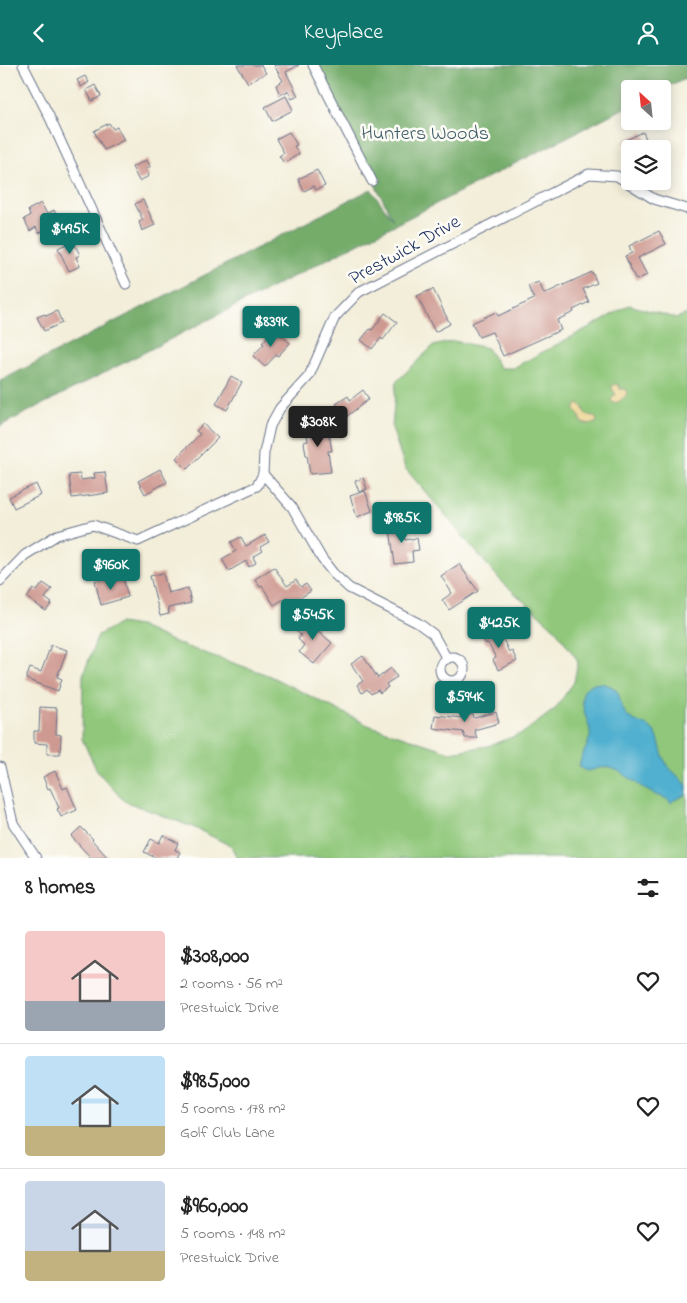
<!DOCTYPE html>
<meta charset="utf-8">
<style>
body{margin:0;font-family:"Indie Flower",sans-serif;background:#f2f2f2;color:#222;height:100vh;display:flex;flex-direction:column;font-size:19px;white-space:nowrap}
*{box-sizing:border-box;margin:0}
p{font-size:16px;color:#767676}
.icon{flex:none;width:28px;height:28px;fill:none;stroke:currentColor;stroke-width:2;stroke-linecap:round;stroke-linejoin:round}
.map{position:relative;height:793px;overflow:hidden}
.drawer{display:flex;flex-direction:column;background:#fff;flex:1}
.drawer>*{flex:none}
.needle{width:32px;rotate:333deg}
.fabs{position:absolute;left:621px;top:15px;display:grid;gap:10px}
.fabs a{display:grid;place-items:center;width:50px;height:50px;border-radius:5px;background:#fff;box-shadow:0 2px 12px #0003;font-size:25px}
.price{position:absolute;translate:-50% -42px;padding:0 11px;border-radius:5px;background:#0f766e;color:#fff;font-size:16px;line-height:32px;filter:drop-shadow(0 1px 2px #0008)}
.price::after{content:'';position:absolute;left:50%;top:30px;width:15px;height:11px;margin-left:-8px;background:inherit;clip-path:polygon(0 0,100% 0,50% 100%)}
.price.selected{background:#222;color:#fff}
ul{padding:0;list-style:none}
li{display:flex;align-items:center;gap:15px;height:125px;padding:0 25px}
li+li{border-top:1px solid #e0e0e0}
li span{display:grid;place-items:center;flex:none;width:140px;height:100px;border-radius:5px;color:#555}
li>.icon{margin-inline-start:auto}
span .icon{width:60px;height:60px;fill:#fffc;stroke-width:1}
li b{font-size:21px}
h2{display:flex;justify-content:space-between;align-items:center;height:60px;padding:0 25px;font-size:21px}
header{display:flex;justify-content:space-between;align-items:center;height:65px;padding:0 25px;background:#0f766e;color:#fff;font-size:22px;font-weight:600}
.map>svg:first-child{display:block}
.green{fill:#90c77a;stroke:#567b6c}
.forest{fill:#74ac6a;stroke:#486e64}
.sand{fill:#eeda9e;stroke:#84847e}
.water{fill:#51b0cf;stroke:#367096}
.building{fill:#ce9991}
.lines{fill:none;stroke-linecap:round;stroke-linejoin:round}
.minor-casing{stroke:#677289;stroke-width:11}
.minor{stroke:#fff;stroke-width:9}
.labels{text-anchor:middle;dominant-baseline:central;stroke-width:5;stroke-linejoin:round;paint-order:stroke}
.park-label{font-size:20px;fill:#3e5d66;stroke:#fdfcf7}
.street-label{font-size:20px;fill:#1b2f5e;stroke:#fdfcf7}
</style>
<header><svg class="icon" aria-label="back" viewBox="0 0 24 24"><path d="M15 5l-7 7 7 7"/></svg>Keyplace<svg class="icon" aria-label="person" viewBox="0 0 24 24"><circle cx="12" cy="8" r="4"/><path d="M4 21q1-7 8-7t8 7"/></svg></header>
<div class="map">
<svg width="687" height="793" viewBox="0 0 687 793">
<rect width="100%" height="100%" fill="#fdfcf7"/>
<filter id="ink" filterUnits="userSpaceOnUse"><feTurbulence type="fractalNoise" baseFrequency=".02" numOctaves="2"/><feDisplacementMap in="SourceGraphic" scale="10" xChannelSelector="R" yChannelSelector="G"/><feConvolveMatrix kernelMatrix="1 2 1 2 8 2 1 2 1" color-interpolation-filters="sRGB"/></filter>
<filter id="wash" filterUnits="userSpaceOnUse"><feTurbulence type="fractalNoise" baseFrequency=".0096" numOctaves="4" result="noise"/><feDisplacementMap in="SourceGraphic" scale="20" xChannelSelector="R" yChannelSelector="G"/><feGaussianBlur stdDeviation="1.12" result="paint"/><feColorMatrix in="noise" values="0 0 0 0 0 0 0 0 0 0 0 0 0 0 0 0 0 1.4 0 .05"/><feComposite in="paint" operator="in"/></filter>
<g filter="url(#wash)">
<rect width="100%" height="100%" fill="#f3eed9"/>
<path class="green" d="M629,240L676,253L687,249V793H237L231,781L195,763L124,736L97,706L82,674L83,610L98,570L120,558L139,561L176,578L268,610L368,660L450,687L488,681L523,668L555,644L574,617L578,596L556,565L501,516L405,403L392,363L396,317L433,281L454,276L487,283L500,303H513L597,258Z"/>
<path class="forest" d="M316,0H687V12L663,24H630V40L0,361V316L371,124L393,155Z"/>
<g class="sand">
<path d="M615,319L619,320L620,324H625L627,328C626,332 617,339 613,338L611,335L613,332L616,330L612,323V321Z"/>
<path d="M580,339L582,341L586,350L594,351L596,353L597,356L596,358L585,359L581,357C580,355 580,353 580,352C577,347 573,346 576,340Z"/>
</g>
<path class="water" d="M601,618C626,624 615,633 626,649C633,658 646,658 653,665C661,674 660,688 666,698C671,707 681,712 687,721L686,730L674,735L671,738C667,732 660,732 654,729C640,723 623,705 610,703C602,701 594,705 586,706L579,701C581,690 588,682 590,672C593,659 571,631 590,620C593,618 597,619 601,618Z"/>
<g id="blocks">
<g class="building">
<path d="M237,0H261L266,8L248,18Z"/>
<path d="M274,0H299L286,7L298,31L292,34L288,26L280,30L276,20L283,16Z"/>
<path d="M85,11L89,17L81,22L77,15Z"/>
<path d="M95,20L101,31L92,36L86,25Z"/>
<path d="M286,31L293,45L272,56L265,42Z"/>
<path d="M109,58L113,64L117,62L124,75L104,85L94,66Z"/>
<path d="M289,67L297,80L294,81L299,89L284,98L279,91L284,88L276,74Z"/>
<path d="M643,67L647,76L638,81L639,84H628L624,76Z"/>
<path d="M147,95L150,102L146,104L149,111L139,116L132,102Z"/>
<path d="M317,105L325,121L316,125L314,121L304,126L298,114Z"/>
<path d="M143,135L155,160L142,166L139,157L143,155L135,139Z"/>
<path d="M41,138L47,149L54,145L60,157L39,168L36,162L30,166L24,154L30,151L28,145Z"/>
<path d="M659,166L666,179L638,193L647,210L636,215L625,191L632,188L629,181Z"/>
<path d="M73,176L80,190L76,192L80,201L69,206L58,183Z"/>
<path d="M592,207L597,218L583,224L589,237L573,245L574,247L557,255L561,265L503,291L492,267L479,272L472,258L496,247L498,251L534,234L528,221L539,217L544,229Z"/>
<path d="M433,224L450,259L435,267L417,231Z"/>
<path d="M57,246L62,258L44,266L37,252L45,249L46,251Z"/>
<path d="M385,248L397,257L383,275L381,273L372,284L361,275L370,264L372,265Z"/>
<path d="M274,264L290,278L278,291L276,290L265,302L253,291L264,279L262,278Z"/>
<path d="M231,311L242,317L227,345L216,339Z"/>
<path d="M363,325L369,334L346,352L336,339L348,331L350,335Z"/>
<path d="M319,354L320,364L328,363L332,386H328L331,407L310,409L307,390H306L304,377L308,376L305,356Z"/>
<path d="M203,359L218,373L187,404L176,393L200,369L196,366Z"/>
<path d="M160,404L167,417L145,429L138,416Z"/>
<path d="M105,407L108,428L72,433L69,410L80,409L81,415L95,413L94,408Z"/>
<path d="M363,413L367,424L359,427L355,416Z"/>
<path d="M36,419L41,430L14,443L9,432Z"/>
<path d="M365,426L372,446L357,452L350,431Z"/>
<path d="M402,456L405,475L417,473L419,485L412,486L413,497L395,499L389,458Z"/>
<path d="M265,470L269,477L260,482L263,486L253,492L256,498L249,502L246,496L229,506L222,494L236,486L231,477L241,472L246,481Z"/>
<path d="M459,499L478,526L449,545L442,535L452,528L441,511Z"/>
<path d="M274,502L287,521L296,515L301,522L306,519L311,526L298,534L301,538L293,542L287,532L274,540L262,521L260,522L255,514Z"/>
<path d="M163,508L168,528L188,523L191,538L168,543L169,549L160,551L150,511Z"/>
<path d="M106,513L108,517L123,513L128,532L101,540L95,516Z"/>
<path d="M43,518L52,524L45,533L52,538L46,546L27,533L33,524L37,526Z"/>
<path d="M311,553L319,560L316,564L332,578L314,599L299,587L304,580L298,574L301,570L296,566L302,560L303,562Z"/>
<path d="M495,563L499,571L501,570L509,587L512,586L517,596L498,605L493,595L496,593L488,578L486,579L481,569Z"/>
<path d="M51,580L67,585L57,612L62,614L58,626L26,614L30,603L41,607Z"/>
<path d="M363,591L378,613L391,603L397,612L386,619L388,622L380,628L378,625L371,629L367,624L362,628L357,620L363,616L351,599Z"/>
<path d="M40,642L57,643L56,669L61,670L60,689H47V679L34,678V666H39Z"/>
<path d="M496,647L499,658L474,665L477,673H465L463,667L433,663L435,650L461,653V651L467,649L473,650L474,653Z"/>
<path d="M55,706L63,724L67,722L77,745L61,752L57,744L59,743L50,723L48,724L43,712Z"/>
<path d="M81,762L93,774L92,775L108,793H91L71,771Z"/>
<path d="M163,770L178,778L175,785L180,787L177,793H156L144,787L151,774L159,778Z"/>
</g>
</g>
</g>
<g filter="url(#ink)">
<use href="#blocks" fill-opacity="0" stroke="#677289" stroke-width="1"/>
<g class="lines">
<defs>
<g id="minor">
<path d="M23,0L49,51L126,219"/>
<path d="M313,0L372,116"/>
<path d="M263,409L292,442L322,494L333,508L349,523L418,558L433,569L447,594"/>
<path d="M0,516L25,490L57,470L93,460L138,476L257,421L263,409L264,388L270,361L280,343L309,311L335,252L359,227L589,109L617,111L654,134L687,144"/>
<circle cx="452" cy="604" r="12"/>
<path d="M0,702L13,758L36,793"/>
</g>
</defs>
<use href="#minor" class="minor-casing"/>
<use href="#minor" class="minor"/>
</g>
</g>
<g class="labels">
<g class="park-label">
<text x="425" y="69">Hunters Woods</text>
</g>
<g class="street-label">
<text transform="translate(405 186) rotate(-29)">Prestwick Drive</text>
</g>
</g>
</svg>
<div class="fabs">
<a><svg class="needle" viewBox="-14 -14 28 28"><path d="M0-13l5 13h-10z" fill="#e53935"/><path d="M0 13l5-13h-10z" fill="#767676"/></svg></a>
<a><svg class="icon" aria-label="layers" viewBox="0 0 24 24"><path d="M12 4l9 5-9 5-9-5zM3 14l9 5 9-5"/></svg></a>
</div>
<b class="price" style="left:70px;top:190px">$495K</b>
<b class="price" style="left:271px;top:283px">$839K</b>
<b class="price selected" style="left:318px;top:383px">$308K</b>
<b class="price" style="left:402px;top:479px">$985K</b>
<b class="price" style="left:111px;top:526px">$960K</b>
<b class="price" style="left:313px;top:576px">$545K</b>
<b class="price" style="left:499px;top:584px">$425K</b>
<b class="price" style="left:465px;top:658px">$594K</b>
</div>
<section class="drawer">
<h2>8 homes<svg class="icon" aria-label="filters" viewBox="0 0 24 24"><path d="M4 7h16M4 17h16"/><circle cx="9" cy="7" r="2"/><circle cx="15" cy="17" r="2"/></svg></h2>
<ul>
<li><span style="background:linear-gradient(#f6c9c9 70%,#9aa5b1 0)"><svg class="icon" aria-label="home" viewBox="0 0 24 24"><path d="M3 11l9-7 9 7M6 9v11h12V9"/></svg></span><div><b>$308,000</b><p>2 rooms · 56 m²</p><p>Prestwick Drive</p></div><svg class="icon" aria-label="heart" viewBox="0 0 24 24"><path d="M12 20l-8-8c-3-5 5-10 8-4 3-6 11-1 8 4z"/></svg></li>
<li><span style="background:linear-gradient(#bfe0f5 70%,#c2b280 0)"><svg class="icon" aria-label="home" viewBox="0 0 24 24"><path d="M3 11l9-7 9 7M6 9v11h12V9"/></svg></span><div><b>$985,000</b><p>5 rooms · 178 m²</p><p>Golf Club Lane</p></div><svg class="icon" aria-label="heart" viewBox="0 0 24 24"><path d="M12 20l-8-8c-3-5 5-10 8-4 3-6 11-1 8 4z"/></svg></li>
<li><span style="background:linear-gradient(#c9d6e8 70%,#c2b280 0)"><svg class="icon" aria-label="home" viewBox="0 0 24 24"><path d="M3 11l9-7 9 7M6 9v11h12V9"/></svg></span><div><b>$960,000</b><p>5 rooms · 148 m²</p><p>Prestwick Drive</p></div><svg class="icon" aria-label="heart" viewBox="0 0 24 24"><path d="M12 20l-8-8c-3-5 5-10 8-4 3-6 11-1 8 4z"/></svg></li>
</ul>
</section>
